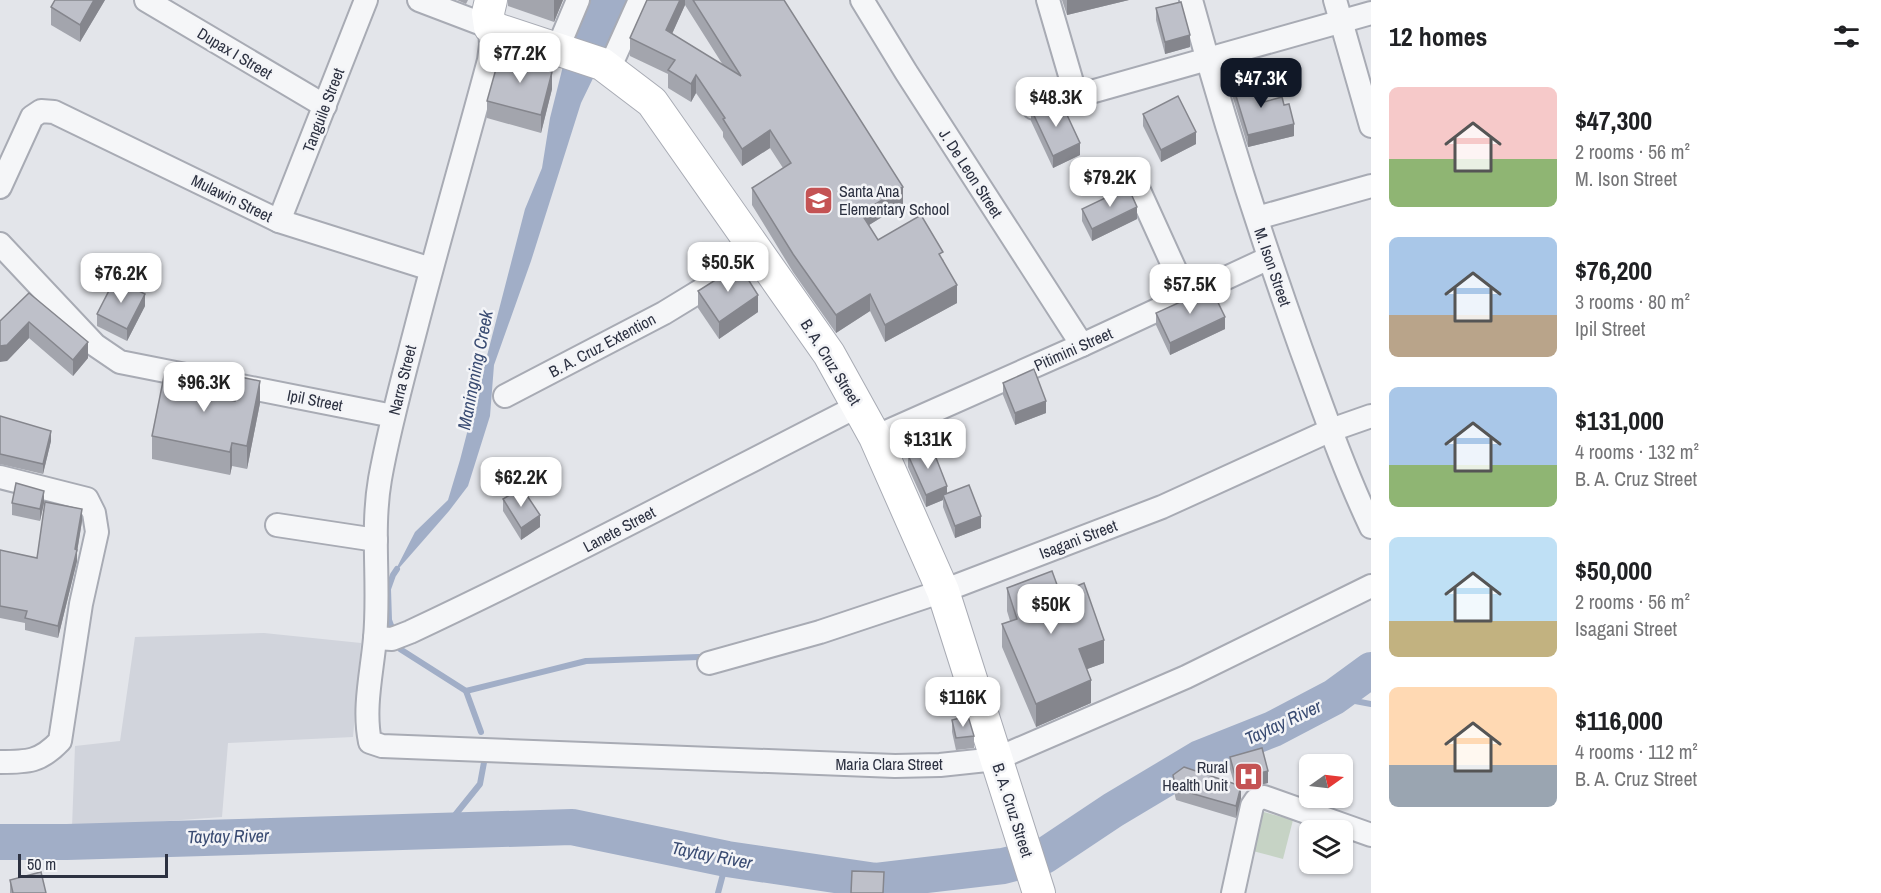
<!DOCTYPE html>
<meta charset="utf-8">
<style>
body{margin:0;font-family:"Archivo Narrow",sans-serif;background:#f6f6f6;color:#202124;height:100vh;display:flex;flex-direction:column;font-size:22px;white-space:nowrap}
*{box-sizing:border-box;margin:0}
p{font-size:20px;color:#757577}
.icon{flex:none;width:33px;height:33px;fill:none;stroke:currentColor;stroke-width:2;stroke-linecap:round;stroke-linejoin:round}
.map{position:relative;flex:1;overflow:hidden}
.side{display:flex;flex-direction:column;background:#fff;width:510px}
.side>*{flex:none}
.needle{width:39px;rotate:76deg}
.fabs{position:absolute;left:1299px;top:754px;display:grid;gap:12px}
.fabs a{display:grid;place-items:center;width:54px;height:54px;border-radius:9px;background:#fff;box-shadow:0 2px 4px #0004;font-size:30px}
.scale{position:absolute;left:18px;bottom:15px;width:150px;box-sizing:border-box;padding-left:6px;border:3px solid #2c3141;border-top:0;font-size:16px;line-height:21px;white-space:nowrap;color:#2c3141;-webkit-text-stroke:4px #f3f4f7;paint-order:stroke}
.price{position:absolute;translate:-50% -51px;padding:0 14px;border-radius:12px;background:#fff;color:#222;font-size:20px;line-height:39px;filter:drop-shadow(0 2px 3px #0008)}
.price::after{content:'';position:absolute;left:50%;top:36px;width:18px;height:14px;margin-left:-9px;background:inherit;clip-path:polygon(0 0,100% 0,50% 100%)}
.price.current{background:#111827;color:#fff}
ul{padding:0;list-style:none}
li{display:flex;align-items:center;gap:18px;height:150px;padding:0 18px}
li span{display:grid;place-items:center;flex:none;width:168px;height:120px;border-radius:9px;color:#555}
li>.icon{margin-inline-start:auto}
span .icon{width:72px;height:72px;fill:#fffc;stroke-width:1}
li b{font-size:26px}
h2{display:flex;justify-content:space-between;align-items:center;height:72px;padding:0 18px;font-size:26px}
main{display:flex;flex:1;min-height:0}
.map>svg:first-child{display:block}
.built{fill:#d1d4dc}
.green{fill:#c6d3c5}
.water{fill:#a1aec7}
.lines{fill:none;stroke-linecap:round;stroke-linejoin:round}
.stream{stroke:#a1aec7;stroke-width:6}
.river{stroke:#a1aec7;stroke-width:36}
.street-casing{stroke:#a8abb4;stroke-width:26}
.secondary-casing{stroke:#a8abb4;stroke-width:34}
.street{stroke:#f5f6f8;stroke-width:22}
.secondary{stroke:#fff;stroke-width:32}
.wall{fill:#a3a5ad;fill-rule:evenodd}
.shaded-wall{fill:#85868d}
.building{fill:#bec0c9;stroke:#85868d;stroke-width:1.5}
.labels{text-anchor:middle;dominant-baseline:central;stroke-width:5;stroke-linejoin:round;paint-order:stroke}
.street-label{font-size:16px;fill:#2c3141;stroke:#f3f4f7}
.poi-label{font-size:16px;fill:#2c3141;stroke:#f3f4f7;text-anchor:start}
.water-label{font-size:18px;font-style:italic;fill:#394b72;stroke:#f3f4f7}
</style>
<main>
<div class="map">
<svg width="1371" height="893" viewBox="0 0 1371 893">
<rect width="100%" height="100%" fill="#e3e5ea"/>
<path class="built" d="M264,633L361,643L353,737L228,743L222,817L72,828L75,746L120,741L135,637Z"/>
<path class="green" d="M1260,811L1293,820L1283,859L1249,850Z"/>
<path class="water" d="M585,0H631L581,103L531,261L494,365L490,416L468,486L449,511L393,575L415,532L448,500L460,460L525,209L542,168L550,118L571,34Z"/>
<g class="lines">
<g class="stream">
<path d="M397,569L393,575L388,589L389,620L400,649L466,691L481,732"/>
<path d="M466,691L586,661L699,657"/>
<path d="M1334,697L1371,704"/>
<path d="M443,830L480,784L485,757"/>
<path d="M718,893L727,859"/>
</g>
<path class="river" d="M0,842H67L572,827L727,859L876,881L1003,866L1044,856L1113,810L1200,758L1273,729L1334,697L1371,670"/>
<defs>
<g id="street">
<path d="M146,0L325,106"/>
<path d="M419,0L490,27L491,45L489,60C465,150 439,239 416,328C403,378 389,428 380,479C371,531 380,585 375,638C372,672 363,708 370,742L382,746L895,766L940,765L996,759L1186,677L1371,586"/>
<path d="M862,0L906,72L1082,345"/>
<path d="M1048,0L1076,96"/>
<path d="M1191,0C1223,118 1260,234 1301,349C1323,409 1344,470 1371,527"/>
<path d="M1335,0L1371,126"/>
<path d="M557,50L578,0"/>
<path d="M609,69L640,0"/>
<path d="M1034,108L1371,13"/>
<path d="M1137,186L1187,296"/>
<path d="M0,187L32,117L41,111L54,112L279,221L431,269"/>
<path d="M1257,218L1371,186"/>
<path d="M279,221L366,0"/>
<path d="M0,244L95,345L120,362L393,416"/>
<path d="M505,396L664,313L759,255"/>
<path d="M875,437L1082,345L1269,258"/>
<path d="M0,477L87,499L94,513L97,532L81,604L60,741C40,762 28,762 0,762"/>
<path d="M277,525L376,540"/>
<path d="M375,638L392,639L410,632C561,561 709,482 858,406"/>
<path d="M709,663L820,632L943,591L1162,507L1331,430L1371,416"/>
<path d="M1233,893L1252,806L1256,800L1264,797L1371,835"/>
</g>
<path id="secondary" d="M491,0L488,13L490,27L602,64L652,102L829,354L875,437L943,591L1039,893"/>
</defs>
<use href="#street" class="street-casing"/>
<use href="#secondary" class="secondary-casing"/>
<use href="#street" class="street"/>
<use href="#secondary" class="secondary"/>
</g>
<g class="wall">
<path d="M105,0L80,42L51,25V7Z"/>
<path d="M457,0H468L466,4Z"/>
<path d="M508,0H563L554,22L508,6Z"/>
<path d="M647,0H784L903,204L869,225L878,240L943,259L957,303L885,342L870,311L836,333L793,272L752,205V188L783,168L770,148L742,166L723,137V132L696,93L691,102L668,88V74L630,56V38ZM685,5L723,65L672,34Z"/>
<path d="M1062,0H1129L1067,15Z"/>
<path d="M1156,8L1190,47L1165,54L1156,20Z"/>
<path d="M542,69L552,89L541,133L487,118V101Z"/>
<path d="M1232,83L1260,103L1284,105L1294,136L1248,147L1232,95Z"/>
<path d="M1031,109L1080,155L1053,168L1031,121Z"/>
<path d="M1143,114L1196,144L1161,162L1143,126Z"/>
<path d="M1082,209L1137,219L1092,241L1082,221Z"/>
<path d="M698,291L758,312L719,339L698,308Z"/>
<path d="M29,293L88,358L73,376L29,338L7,361Z"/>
<path d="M145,306L127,341L97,326V314Z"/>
<path d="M1156,313L1225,329L1170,355L1156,325Z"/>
<path d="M1003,383L1046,413L1015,425L1003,395Z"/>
<path d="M203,395L235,401L260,403L247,469L232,466L230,475L152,459V436Z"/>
<path d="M0,416L51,441L43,474L0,464Z"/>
<path d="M908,455L947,493L981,528L955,538L943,507V500L926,507L908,467Z"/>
<path d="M503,499L540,527L521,540L503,511Z"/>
<path d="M12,503H44L40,521L12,515Z"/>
<path d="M82,521L77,552V561L58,638L25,630V623L0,618V550L37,558Z"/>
<path d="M1007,588L1060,593L1104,663L1087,669L1091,703L1036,727L1002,647V624L1010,621L1007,611Z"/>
<path d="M952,720L974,736V748L956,750L952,732Z"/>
<path d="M1230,757L1268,783L1241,789V798L1236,818L1176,800L1173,787V775L1234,783L1230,769Z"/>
<path d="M10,880L46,893H10Z"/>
</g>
<g class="shaded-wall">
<path d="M94,0H105L80,42V25Z"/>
<path d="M554,0H563L554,22Z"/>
<path d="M680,0H685V5L666,47V30Z"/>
<path d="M1067,0H1129L1067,15Z"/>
<path d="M1190,35V47L1165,54V42Z"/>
<path d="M552,72V89L541,133V115Z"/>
<path d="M696,75V93L691,102V84Z"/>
<path d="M1294,124V136L1248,147V135Z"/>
<path d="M770,130V148L742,166V149Z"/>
<path d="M1196,132V144L1161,162V150Z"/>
<path d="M1080,143V155L1053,168V156Z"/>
<path d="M903,187V204L861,230V213Z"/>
<path d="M1137,207V219L1092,241V229Z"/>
<path d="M957,285V303L885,342V325Z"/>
<path d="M145,294V306L127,341V329Z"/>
<path d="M870,294V311L836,333V315Z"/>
<path d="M758,295V312L719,339V322Z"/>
<path d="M1225,317V329L1170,355V343Z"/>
<path d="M29,322V338L7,361L0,362V346Z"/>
<path d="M88,342V358L73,376V360Z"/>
<path d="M203,378V401L200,394Z"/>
<path d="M260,381V403L247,469V446Z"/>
<path d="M1046,401V413L1015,425V413Z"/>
<path d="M51,431V441L43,474V464Z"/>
<path d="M232,443V466L230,475V452Z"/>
<path d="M947,486V498L943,495V500L926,507V495Z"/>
<path d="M44,491V503L40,521V509Z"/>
<path d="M82,509V521L77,552V561L58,638V626L75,549Z"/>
<path d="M540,515V527L521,540V528Z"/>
<path d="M981,516V528L955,538V526Z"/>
<path d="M1104,640V663L1079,672V649Z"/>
<path d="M1091,680V703L1036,727V704Z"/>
<path d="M1268,771V783L1241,789V798L1236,818V779Z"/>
</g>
<g class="building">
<path d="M55,0H94L80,25L51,7Z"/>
<path d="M647,0H680L666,30L741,76L693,0H784L903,187L861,213L878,240L921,215L943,252L939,254L957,285L885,325L870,294L836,315L793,254L752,188L791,163L770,130L742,149L723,119L725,118L696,75L691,84L668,70L675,60L630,38Z"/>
<path d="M1181,2L1190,35L1165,42L1156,8Z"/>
<path d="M501,51L542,62L541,68L552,72L541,115L487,101Z"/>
<path d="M1253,78L1260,103L1282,97L1284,105L1289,104L1294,124L1248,135L1232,83Z"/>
<path d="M1178,96L1196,132L1161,150L1143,114Z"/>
<path d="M1061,102L1080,143L1053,156L1031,109Z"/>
<path d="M1128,187L1137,207L1092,229L1082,209Z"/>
<path d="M739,265L758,295L719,322L698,291Z"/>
<path d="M115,279L145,294L127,329L97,314Z"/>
<path d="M1211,288L1225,317L1170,343L1156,313Z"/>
<path d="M29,293L88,342L73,360L29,322L7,345L0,346V321Z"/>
<path d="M1034,369L1046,401L1015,413L1003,383Z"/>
<path d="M165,371L203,378L200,394L235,401L240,377L260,381L247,446L232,443L230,452L152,436Z"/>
<path d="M0,416L51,431L43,464L0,454Z"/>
<path d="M931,445L947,486L926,495L908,455Z"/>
<path d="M16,483L44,491L40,509L12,503Z"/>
<path d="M969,485L981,516L955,526L943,495Z"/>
<path d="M522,488L540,515L521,528L503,499Z"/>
<path d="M45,502L82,509L75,549L77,550L58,626L25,618L27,611L0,606V550L37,558Z"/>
<path d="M1052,571L1060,593L1084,583L1104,640L1079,649L1091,680L1036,704L1002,624L1017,619L1007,588Z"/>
<path d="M968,716L974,736L956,738L952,720Z"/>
<path d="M1262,748L1268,771L1236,779L1230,757Z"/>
<path d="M1184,767L1241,786L1236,806L1176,789L1173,775Z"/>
<path d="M852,871L884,872L883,893H851Z"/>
<path d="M41,872L46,893H13L10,880Z"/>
</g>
<defs>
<symbol id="school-square" viewBox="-11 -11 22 22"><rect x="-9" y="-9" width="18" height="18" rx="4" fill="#c45354" stroke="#f3f4f7"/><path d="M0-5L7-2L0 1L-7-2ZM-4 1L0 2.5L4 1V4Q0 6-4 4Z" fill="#fff"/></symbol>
<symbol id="hospital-square" viewBox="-11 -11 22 22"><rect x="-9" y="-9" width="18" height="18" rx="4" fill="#c45354" stroke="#f3f4f7"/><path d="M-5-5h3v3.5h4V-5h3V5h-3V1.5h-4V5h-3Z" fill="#fff"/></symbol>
</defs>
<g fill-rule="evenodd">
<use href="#school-square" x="802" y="184" width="33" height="33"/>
<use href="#hospital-square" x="1232" y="760" width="33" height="33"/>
</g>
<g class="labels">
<g class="street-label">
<text transform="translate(235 53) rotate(31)">Dupax I Street</text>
<text transform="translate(323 110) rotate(-69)">Tanguile Street</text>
<text transform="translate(971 173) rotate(57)">J. De Leon Street</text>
<text transform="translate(232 198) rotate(26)">Mulawin Street</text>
<text transform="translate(1273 267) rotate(71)">M. Ison Street</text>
<text transform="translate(602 345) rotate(-28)">B. A. Cruz Extention</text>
<text transform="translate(1073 349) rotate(-24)">Pitimini Street</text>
<text transform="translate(831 362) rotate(58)">B. A. Cruz Street</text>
<text transform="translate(402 380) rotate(-76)">Narra Street</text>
<text transform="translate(315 400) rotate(11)">Ipil Street</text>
<text transform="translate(619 529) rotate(-28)">Lanete Street</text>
<text transform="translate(1078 539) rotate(-21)">Isagani Street</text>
<text x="889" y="764">Maria Clara Street</text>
<text transform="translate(1013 810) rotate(72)">B. A. Cruz Street</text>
</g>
<g class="poi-label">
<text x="839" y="191">Santa Ana<tspan x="839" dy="18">Elementary School</tspan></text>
<text x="1228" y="767" text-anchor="end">Rural<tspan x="1228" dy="18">Health Unit</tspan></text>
</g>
<g class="water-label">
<text transform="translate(475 370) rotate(-79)">Maningning Creek</text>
<text transform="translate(1283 722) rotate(-25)">Taytay River</text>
<text transform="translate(228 836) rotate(-1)">Taytay River</text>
<text transform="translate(712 855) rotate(11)">Taytay River</text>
</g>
</g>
</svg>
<div class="fabs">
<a><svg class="needle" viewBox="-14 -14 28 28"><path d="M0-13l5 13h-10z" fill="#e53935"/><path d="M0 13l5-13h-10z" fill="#757577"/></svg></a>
<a><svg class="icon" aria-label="layers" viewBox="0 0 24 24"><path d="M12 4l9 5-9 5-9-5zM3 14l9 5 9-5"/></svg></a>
</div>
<div class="scale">50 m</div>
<b class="price" style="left:520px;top:84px">$77.2K</b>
<b class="price current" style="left:1261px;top:109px">$47.3K</b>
<b class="price" style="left:1056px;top:128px">$48.3K</b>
<b class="price" style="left:1110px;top:208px">$79.2K</b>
<b class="price" style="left:728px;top:293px">$50.5K</b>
<b class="price" style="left:121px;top:304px">$76.2K</b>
<b class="price" style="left:1190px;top:315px">$57.5K</b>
<b class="price" style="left:204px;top:413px">$96.3K</b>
<b class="price" style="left:928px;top:470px">$131K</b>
<b class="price" style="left:521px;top:508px">$62.2K</b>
<b class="price" style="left:1051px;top:635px">$50K</b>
<b class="price" style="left:963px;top:728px">$116K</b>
</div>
<section class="side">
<h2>12 homes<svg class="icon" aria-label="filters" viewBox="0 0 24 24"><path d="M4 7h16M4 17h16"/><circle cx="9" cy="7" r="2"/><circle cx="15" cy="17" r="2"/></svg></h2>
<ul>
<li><span style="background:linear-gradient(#f6c9c9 60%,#8fb573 0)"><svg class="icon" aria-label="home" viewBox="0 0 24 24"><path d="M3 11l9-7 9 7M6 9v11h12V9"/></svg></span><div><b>$47,300</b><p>2 rooms · 56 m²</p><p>M. Ison Street</p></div></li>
<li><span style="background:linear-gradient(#a9c7e8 65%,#b9a48a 0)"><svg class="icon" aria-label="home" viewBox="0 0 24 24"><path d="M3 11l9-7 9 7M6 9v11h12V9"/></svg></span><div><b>$76,200</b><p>3 rooms · 80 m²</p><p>Ipil Street</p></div></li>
<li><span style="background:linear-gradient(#a9c7e8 65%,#8fb573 0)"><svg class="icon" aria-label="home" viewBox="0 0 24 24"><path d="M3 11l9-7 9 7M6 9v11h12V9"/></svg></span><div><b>$131,000</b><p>4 rooms · 132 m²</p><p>B. A. Cruz Street</p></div></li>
<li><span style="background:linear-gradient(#bfe0f5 70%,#c2b280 0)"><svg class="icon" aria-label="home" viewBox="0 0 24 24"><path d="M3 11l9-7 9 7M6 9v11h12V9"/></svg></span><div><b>$50,000</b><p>2 rooms · 56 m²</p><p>Isagani Street</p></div></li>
<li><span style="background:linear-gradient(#ffd9b3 65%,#9aa5b1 0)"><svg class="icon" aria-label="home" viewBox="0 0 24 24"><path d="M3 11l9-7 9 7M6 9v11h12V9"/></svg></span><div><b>$116,000</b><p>4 rooms · 112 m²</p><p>B. A. Cruz Street</p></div></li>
</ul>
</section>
</main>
